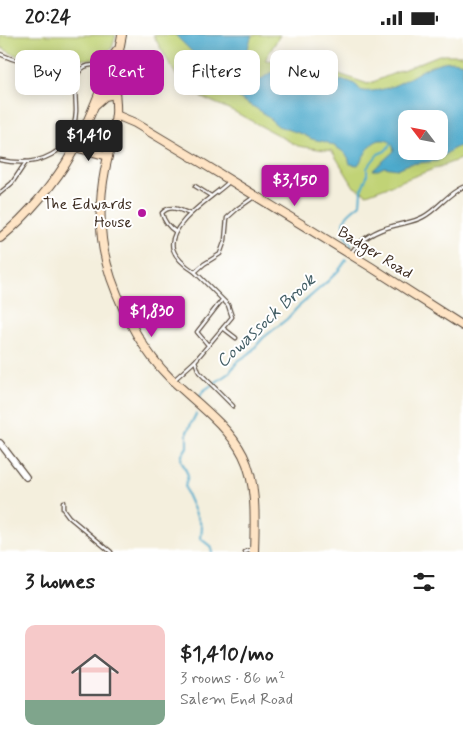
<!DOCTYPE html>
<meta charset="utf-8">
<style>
body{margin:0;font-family:Mynerve,sans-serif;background:#f6f6f6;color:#222;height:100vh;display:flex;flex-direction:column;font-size:19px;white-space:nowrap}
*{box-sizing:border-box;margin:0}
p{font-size:16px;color:#767676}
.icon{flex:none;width:28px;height:28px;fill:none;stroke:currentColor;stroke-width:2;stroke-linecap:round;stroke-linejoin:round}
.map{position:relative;height:517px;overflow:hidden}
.panel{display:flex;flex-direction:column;background:#fff;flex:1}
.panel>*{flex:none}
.top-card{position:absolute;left:15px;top:15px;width:434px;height:45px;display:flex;gap:10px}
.needle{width:32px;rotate:302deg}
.fabs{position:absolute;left:398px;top:75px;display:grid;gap:10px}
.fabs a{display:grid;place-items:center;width:50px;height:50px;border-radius:10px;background:#fff;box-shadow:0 2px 12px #0003;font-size:25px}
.price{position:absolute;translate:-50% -42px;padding:0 11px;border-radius:5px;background:#b5179e;color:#fff;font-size:16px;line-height:32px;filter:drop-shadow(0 1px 2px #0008)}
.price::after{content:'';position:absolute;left:50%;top:30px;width:15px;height:11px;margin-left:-8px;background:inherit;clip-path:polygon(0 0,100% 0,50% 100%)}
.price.selected{background:#222;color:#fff}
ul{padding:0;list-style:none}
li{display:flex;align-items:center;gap:15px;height:125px;padding:0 25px}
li+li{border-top:1px solid #e0e0e0}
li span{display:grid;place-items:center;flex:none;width:140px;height:100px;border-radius:10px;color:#555}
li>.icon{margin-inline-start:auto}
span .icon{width:60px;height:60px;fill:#fffc;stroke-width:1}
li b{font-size:21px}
h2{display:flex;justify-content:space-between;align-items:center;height:60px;padding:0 25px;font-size:21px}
.chip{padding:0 18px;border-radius:10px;background:#fff;box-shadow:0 2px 12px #0003;font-size:18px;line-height:45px}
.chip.selected{background:#b5179e;color:#fff}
.status{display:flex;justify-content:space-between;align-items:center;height:35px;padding:0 25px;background:#fff;direction:ltr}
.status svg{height:14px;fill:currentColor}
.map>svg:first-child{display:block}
.green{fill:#c1d376;stroke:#7e7e4a;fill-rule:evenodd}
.water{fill:#4daacc;stroke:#446a75;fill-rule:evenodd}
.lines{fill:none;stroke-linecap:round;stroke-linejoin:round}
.stream{stroke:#4daacc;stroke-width:2}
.lane-casing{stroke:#57483b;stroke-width:5}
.street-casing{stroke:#57483b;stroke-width:8}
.secondary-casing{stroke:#57483b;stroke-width:10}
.lane{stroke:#fff;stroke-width:2.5}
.street{stroke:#fff;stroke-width:5.5}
.secondary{stroke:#fee4c5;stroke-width:8}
.poi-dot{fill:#b5179e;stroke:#fff;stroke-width:2}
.labels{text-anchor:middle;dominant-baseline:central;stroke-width:4;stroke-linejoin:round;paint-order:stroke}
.poi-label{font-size:16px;fill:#3b2a1e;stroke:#fff;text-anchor:end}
.street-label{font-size:16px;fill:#3b2a1e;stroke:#fff}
.water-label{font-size:18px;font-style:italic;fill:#425d64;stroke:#fff}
</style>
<div class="status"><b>20:24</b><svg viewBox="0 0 49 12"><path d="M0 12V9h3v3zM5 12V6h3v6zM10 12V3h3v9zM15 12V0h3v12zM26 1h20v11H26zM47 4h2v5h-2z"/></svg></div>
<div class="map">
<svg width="463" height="517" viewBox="0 0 463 517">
<rect width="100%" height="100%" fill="#fff"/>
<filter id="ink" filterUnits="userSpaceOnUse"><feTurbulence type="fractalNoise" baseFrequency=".02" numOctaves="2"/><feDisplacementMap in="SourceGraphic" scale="10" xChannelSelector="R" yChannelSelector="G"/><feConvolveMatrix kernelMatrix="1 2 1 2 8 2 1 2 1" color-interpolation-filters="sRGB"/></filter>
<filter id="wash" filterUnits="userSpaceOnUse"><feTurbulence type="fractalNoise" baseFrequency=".0096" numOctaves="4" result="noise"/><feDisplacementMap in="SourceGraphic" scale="20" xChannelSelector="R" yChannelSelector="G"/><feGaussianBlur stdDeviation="1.12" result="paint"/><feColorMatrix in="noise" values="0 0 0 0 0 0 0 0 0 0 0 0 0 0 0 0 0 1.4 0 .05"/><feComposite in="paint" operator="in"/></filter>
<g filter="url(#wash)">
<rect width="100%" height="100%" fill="#f4efdd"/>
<g class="green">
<path d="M0,0H116L112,13L94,24L52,25L39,24L22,22L13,19L0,12Z"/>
<path d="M153,0H280L265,25L310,29L368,49L439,20H463V123L367,159L354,152L332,116L298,111L233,76L184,54ZM406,84H439V116H406Z"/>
</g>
<path class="water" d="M175,0H252C249,8 242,33 246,40C249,43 253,45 257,46C261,45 263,43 267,40C275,34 283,39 290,43L315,35L322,37L331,47C341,45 349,44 357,51C360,54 359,55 363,56C369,57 381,55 387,53C413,46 434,19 463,28V110C457,112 452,114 447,118C443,121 441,124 437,126L409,129L397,134L384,132L378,135H373L394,116C393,111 392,107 388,106C371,100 366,120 358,130L350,129L348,122L342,116L336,112L326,107L312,104L302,99L278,91L262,77L239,63ZM406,84H439V116H406Z"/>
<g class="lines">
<g class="stream">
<path d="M351,212V208L343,199C344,179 347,180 360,169L361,156L367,141V133L378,119L385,116L392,108"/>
<path d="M199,363L203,356L229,338L238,326L250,318L263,303L287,284L297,273L328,246L339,235L346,225"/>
<path d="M196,379L187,397V412L182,420L181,425L188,440L185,452L187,459L202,492L201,504L210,511L212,517"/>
</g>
</g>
</g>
<g filter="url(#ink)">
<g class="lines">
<defs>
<g id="lane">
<path d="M0,19C13,25 27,29 42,30C55,31 68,29 80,35"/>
<path d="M0,125C38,133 74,119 76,76C76,64 73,48 79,37C86,27 98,30 108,33"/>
<path d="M195,151L211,161"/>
<path d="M0,158L12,148L26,127"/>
<path d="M176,197C168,192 164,187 162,178C170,169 181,175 190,179"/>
<path d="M351,218C360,204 377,195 393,191C403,188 414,187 423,182C438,174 447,159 463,152"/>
<path d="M195,237C187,232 176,223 173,214C166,190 213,162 229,147"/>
<path d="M223,293L236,303"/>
<path d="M208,310L197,297L222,265"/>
<path d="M195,326L199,337L233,371"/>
<path d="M174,345L195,326L232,282L228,270L195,237L204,229L220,219L225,205L227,183L237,174L254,162"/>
<path d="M63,467V474L69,482L111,517"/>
<path d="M245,517L253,514"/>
</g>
<path id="street" d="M0,408L26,442"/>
<g id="secondary">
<path d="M122,0C119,15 116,30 115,45C114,56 117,68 116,79C114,98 109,116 105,135C98,171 99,208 111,243C124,280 143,316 170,343C194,366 228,390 243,420C257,447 255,487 254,517"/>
<path d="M96,69L105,61L115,59"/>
<path d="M116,80L135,88L202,128L371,232L463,291"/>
<path d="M75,112L108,121"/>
<path d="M0,203C26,182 56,147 72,118C90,86 102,50 116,16"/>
</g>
</defs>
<use href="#lane" class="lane-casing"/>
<use href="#street" class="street-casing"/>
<use href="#secondary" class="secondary-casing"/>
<use href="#lane" class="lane"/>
<use href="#street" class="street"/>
<use href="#secondary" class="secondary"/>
</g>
</g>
<circle class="poi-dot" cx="142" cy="178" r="5"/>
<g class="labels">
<g class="poi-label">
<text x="132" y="169">The Edwards<tspan x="132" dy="18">House</tspan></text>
</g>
<g class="street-label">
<text transform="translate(375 218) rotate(32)">Badger Road</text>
</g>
<g class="water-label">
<text transform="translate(266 286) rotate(-43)">Cowassock Brook</text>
</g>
</g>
</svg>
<div class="fabs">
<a><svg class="needle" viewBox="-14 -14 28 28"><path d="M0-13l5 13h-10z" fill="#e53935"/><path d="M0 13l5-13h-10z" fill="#767676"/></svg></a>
</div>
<b class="price selected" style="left:89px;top:127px">$1,410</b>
<b class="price" style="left:295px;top:172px">$3,150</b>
<b class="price" style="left:152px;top:303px">$1,830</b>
<div class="top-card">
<a class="chip">Buy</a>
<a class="chip selected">Rent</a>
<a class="chip">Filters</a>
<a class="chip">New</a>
</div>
</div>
<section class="panel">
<h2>3 homes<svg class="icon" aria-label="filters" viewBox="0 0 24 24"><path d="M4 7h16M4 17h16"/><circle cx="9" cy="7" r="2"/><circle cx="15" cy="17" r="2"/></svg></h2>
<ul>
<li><span style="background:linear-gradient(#f6c9c9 75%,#7fa58c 0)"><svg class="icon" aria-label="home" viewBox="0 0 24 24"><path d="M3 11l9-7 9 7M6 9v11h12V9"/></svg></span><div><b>$1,410/mo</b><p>3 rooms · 86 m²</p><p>Salem End Road</p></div></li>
</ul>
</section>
